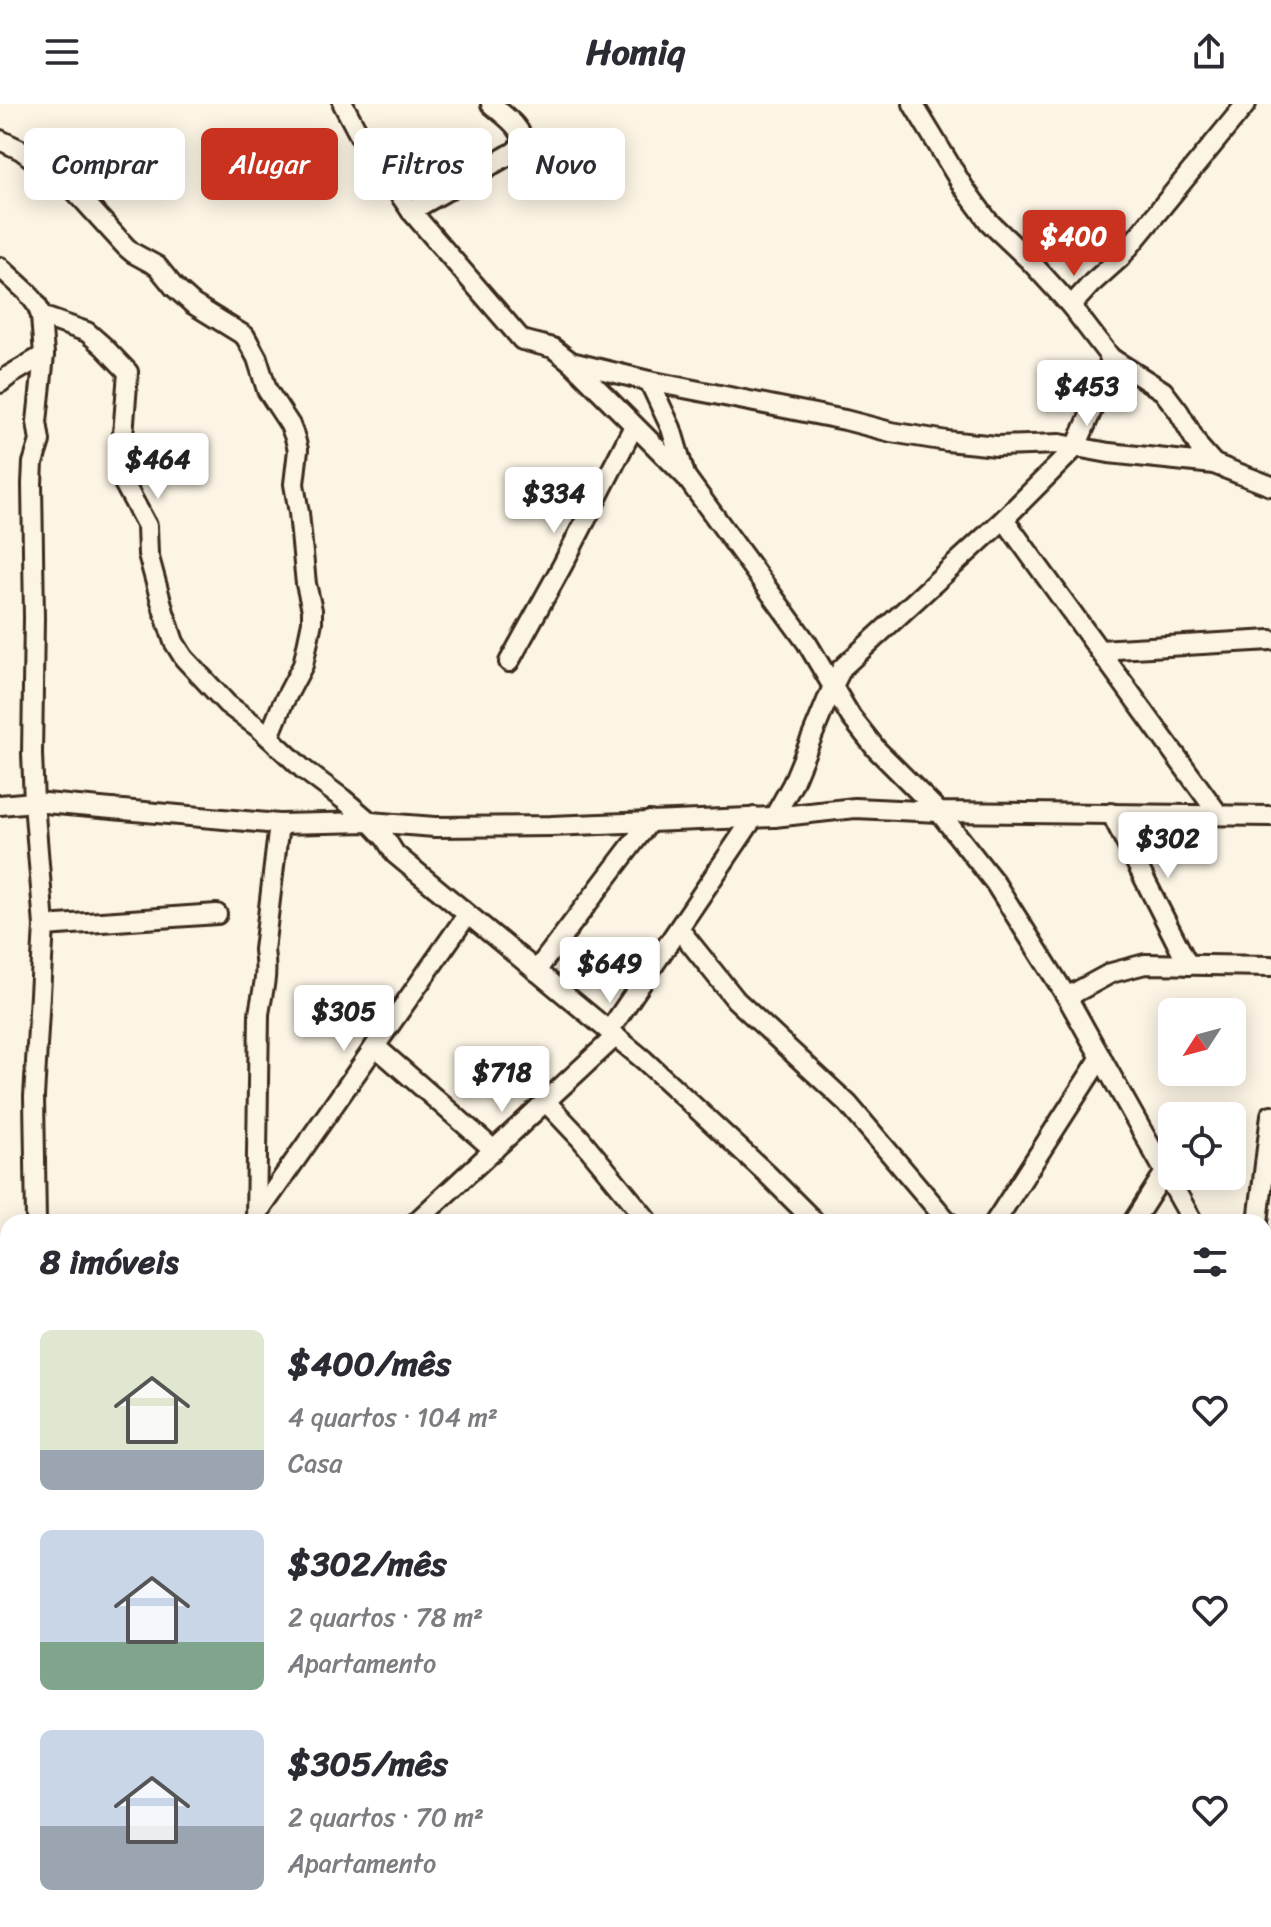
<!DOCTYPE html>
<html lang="pt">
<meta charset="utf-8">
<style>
body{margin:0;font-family:Sriracha,sans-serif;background:#f7f7f7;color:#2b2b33;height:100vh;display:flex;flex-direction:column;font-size:30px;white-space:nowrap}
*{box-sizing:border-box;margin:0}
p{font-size:26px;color:#7c7c81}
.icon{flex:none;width:44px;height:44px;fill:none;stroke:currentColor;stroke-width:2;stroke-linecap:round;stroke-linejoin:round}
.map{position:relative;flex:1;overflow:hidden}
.details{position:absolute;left:0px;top:1110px;width:1272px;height:714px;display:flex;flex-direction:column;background:#fff;border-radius:24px 24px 0 0;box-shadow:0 4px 20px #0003}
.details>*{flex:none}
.banner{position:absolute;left:24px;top:24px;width:800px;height:72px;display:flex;gap:16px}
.needle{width:52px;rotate:234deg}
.buttons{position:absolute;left:1158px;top:894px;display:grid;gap:16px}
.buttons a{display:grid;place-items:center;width:88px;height:88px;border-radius:12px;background:#fff;box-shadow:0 4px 20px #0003;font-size:40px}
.price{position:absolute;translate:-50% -68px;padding:0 18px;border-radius:8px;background:#fff;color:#222;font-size:26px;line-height:52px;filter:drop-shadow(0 2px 4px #0008)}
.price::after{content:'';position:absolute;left:50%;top:48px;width:24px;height:18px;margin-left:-12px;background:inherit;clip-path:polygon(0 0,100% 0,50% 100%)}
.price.current{background:#c8321e;color:#fff}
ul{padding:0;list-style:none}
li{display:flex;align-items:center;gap:24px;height:200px;padding:0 40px}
li span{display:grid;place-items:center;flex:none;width:224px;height:160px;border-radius:12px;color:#555}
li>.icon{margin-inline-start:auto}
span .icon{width:96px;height:96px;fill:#fffc;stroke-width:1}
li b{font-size:34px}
h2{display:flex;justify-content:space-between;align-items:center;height:96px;padding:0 40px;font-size:34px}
.pill{padding:0 28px;border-radius:12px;background:#fff;box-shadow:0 4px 20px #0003;font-size:28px;line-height:72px}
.pill.current{background:#c8321e;color:#fff}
header{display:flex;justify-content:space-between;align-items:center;height:104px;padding:0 40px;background:#fff;font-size:36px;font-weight:700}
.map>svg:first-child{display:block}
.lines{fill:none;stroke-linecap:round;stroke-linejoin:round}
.street-casing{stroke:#3b2a1e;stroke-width:24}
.street{stroke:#fcf5e5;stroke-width:18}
</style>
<header><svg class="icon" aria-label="menu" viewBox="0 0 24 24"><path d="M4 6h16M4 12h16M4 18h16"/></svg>Homiq<svg class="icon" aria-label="share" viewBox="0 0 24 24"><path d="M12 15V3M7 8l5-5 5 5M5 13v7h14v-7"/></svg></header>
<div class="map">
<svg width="1271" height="1823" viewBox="0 0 1271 1823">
<rect width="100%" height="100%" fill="#fcf5e5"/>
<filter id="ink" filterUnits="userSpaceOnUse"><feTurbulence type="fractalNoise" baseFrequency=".0125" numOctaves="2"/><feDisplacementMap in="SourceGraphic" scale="16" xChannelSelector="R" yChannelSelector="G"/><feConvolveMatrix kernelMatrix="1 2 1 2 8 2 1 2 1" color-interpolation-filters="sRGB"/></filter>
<g filter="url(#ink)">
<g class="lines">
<defs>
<g id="street">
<path d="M343,0L362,36L411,107L516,229L522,236L553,244L571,258L686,373L807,539L851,613L877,646L939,708L995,779L1067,893L1193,1118"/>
<path d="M913,0L964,84L989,118L1030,157L1071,202L1111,254L1163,287L1179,308L1199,343L1214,360"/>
<path d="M0,36L21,46L75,87L126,143L133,149L157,162L174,183L193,200L245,232L257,254L267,286L290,321L295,334L298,346L294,380L299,409L306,480L312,506V518L303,561L282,601L269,633"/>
<path d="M411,107L514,48L523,40C523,23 503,11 491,0"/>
<path d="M0,163L28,189L37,201L41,212L44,251L37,318L40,337L33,359L32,380L34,514L32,650L34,698L44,822L34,993L36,1118"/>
<path d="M1071,202L1092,179L1120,154L1246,0"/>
<path d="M41,212L87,228L103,242L128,268L121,356L124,379L147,422L148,450L164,508L174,538L184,554L227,600L259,624L303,665L343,695L370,718L385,734L395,750L644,956L766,1069L815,1118"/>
<path d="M571,258L649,277L845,316L891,328L947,337L997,342L1060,340L1109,349L1214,360L1271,382"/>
<path d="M649,277L671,324L685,371"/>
<path d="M0,279L10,271L44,251"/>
<path d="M1004,415L1219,711"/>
<path d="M1099,546L1271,536"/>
<path d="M509,558L562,462L634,322"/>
<path d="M0,701L34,698L279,720L370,718L435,723L551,722L774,713L855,704L939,708L1271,712"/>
<path d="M1111,709L1188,861"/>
<path d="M774,713L792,681L833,582L842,564L1004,415L1076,343L1105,276L1111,254"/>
<path d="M44,822L217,810"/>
<path d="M679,825L736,896L848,1000L948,1118"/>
<path d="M536,867L650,717"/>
<path d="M1067,893L1111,869L1145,860L1271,862"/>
<path d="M609,927L754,713"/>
<path d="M375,942L494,1046"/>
<path d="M546,998L581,1035L649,1118"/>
<path d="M256,1112L467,811"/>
<path d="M256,1118L259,910C263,884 268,873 264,846L279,720"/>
<path d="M416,1118L616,932"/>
<path d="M995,1118L1101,953"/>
<path d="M1133,1118L1165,1068"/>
<path d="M1258,1118L1271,1011"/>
<path d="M0,1193L8,1194"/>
<path d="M1264,1215L1271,1221"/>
<path d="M45,1816V1823"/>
<path d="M940,1816L941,1823"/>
<path d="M720,1823L721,1816"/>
<path d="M817,1823V1816"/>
<path d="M1070,1823L1071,1816"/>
</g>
</defs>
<use href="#street" class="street-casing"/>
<use href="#street" class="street"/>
</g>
</g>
</svg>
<div class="buttons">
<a><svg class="needle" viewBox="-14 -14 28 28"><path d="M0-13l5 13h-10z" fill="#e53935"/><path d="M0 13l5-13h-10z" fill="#7c7c81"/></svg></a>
<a><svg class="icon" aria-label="locate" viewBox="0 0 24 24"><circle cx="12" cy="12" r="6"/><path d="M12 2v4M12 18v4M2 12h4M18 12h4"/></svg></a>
</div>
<b class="price current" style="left:1074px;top:174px">$400</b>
<b class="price" style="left:1087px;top:324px">$453</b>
<b class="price" style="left:158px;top:397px">$464</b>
<b class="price" style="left:554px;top:431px">$334</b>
<b class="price" style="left:1168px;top:776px">$302</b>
<b class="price" style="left:610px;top:901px">$649</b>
<b class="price" style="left:344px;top:949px">$305</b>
<b class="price" style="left:502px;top:1010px">$718</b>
<div class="banner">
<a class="pill">Comprar</a>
<a class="pill current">Alugar</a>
<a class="pill">Filtros</a>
<a class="pill">Novo</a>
</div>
<section class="details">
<h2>8 imóveis<svg class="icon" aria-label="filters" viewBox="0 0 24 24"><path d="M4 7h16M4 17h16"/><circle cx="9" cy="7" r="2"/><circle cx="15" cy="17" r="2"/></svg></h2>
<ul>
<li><span style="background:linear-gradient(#dfe7d0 75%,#9aa5b1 0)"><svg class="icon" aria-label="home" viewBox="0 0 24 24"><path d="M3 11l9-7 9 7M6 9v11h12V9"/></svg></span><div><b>$400/mês</b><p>4 quartos · 104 m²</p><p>Casa</p></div><svg class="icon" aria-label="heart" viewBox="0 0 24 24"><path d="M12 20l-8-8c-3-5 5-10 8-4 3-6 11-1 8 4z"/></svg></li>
<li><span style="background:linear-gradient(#c9d6e8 70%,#7fa58c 0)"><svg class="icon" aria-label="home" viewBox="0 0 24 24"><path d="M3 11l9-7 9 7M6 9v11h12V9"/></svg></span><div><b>$302/mês</b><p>2 quartos · 78 m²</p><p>Apartamento</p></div><svg class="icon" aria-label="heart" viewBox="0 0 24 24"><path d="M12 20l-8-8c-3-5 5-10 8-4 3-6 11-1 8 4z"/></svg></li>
<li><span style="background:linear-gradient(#c9d6e8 60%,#9aa5b1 0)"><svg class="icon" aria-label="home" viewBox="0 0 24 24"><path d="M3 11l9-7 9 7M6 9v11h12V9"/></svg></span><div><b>$305/mês</b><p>2 quartos · 70 m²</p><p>Apartamento</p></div><svg class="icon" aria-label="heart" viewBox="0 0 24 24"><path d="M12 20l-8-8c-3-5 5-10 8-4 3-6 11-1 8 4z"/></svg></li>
</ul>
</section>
</div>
